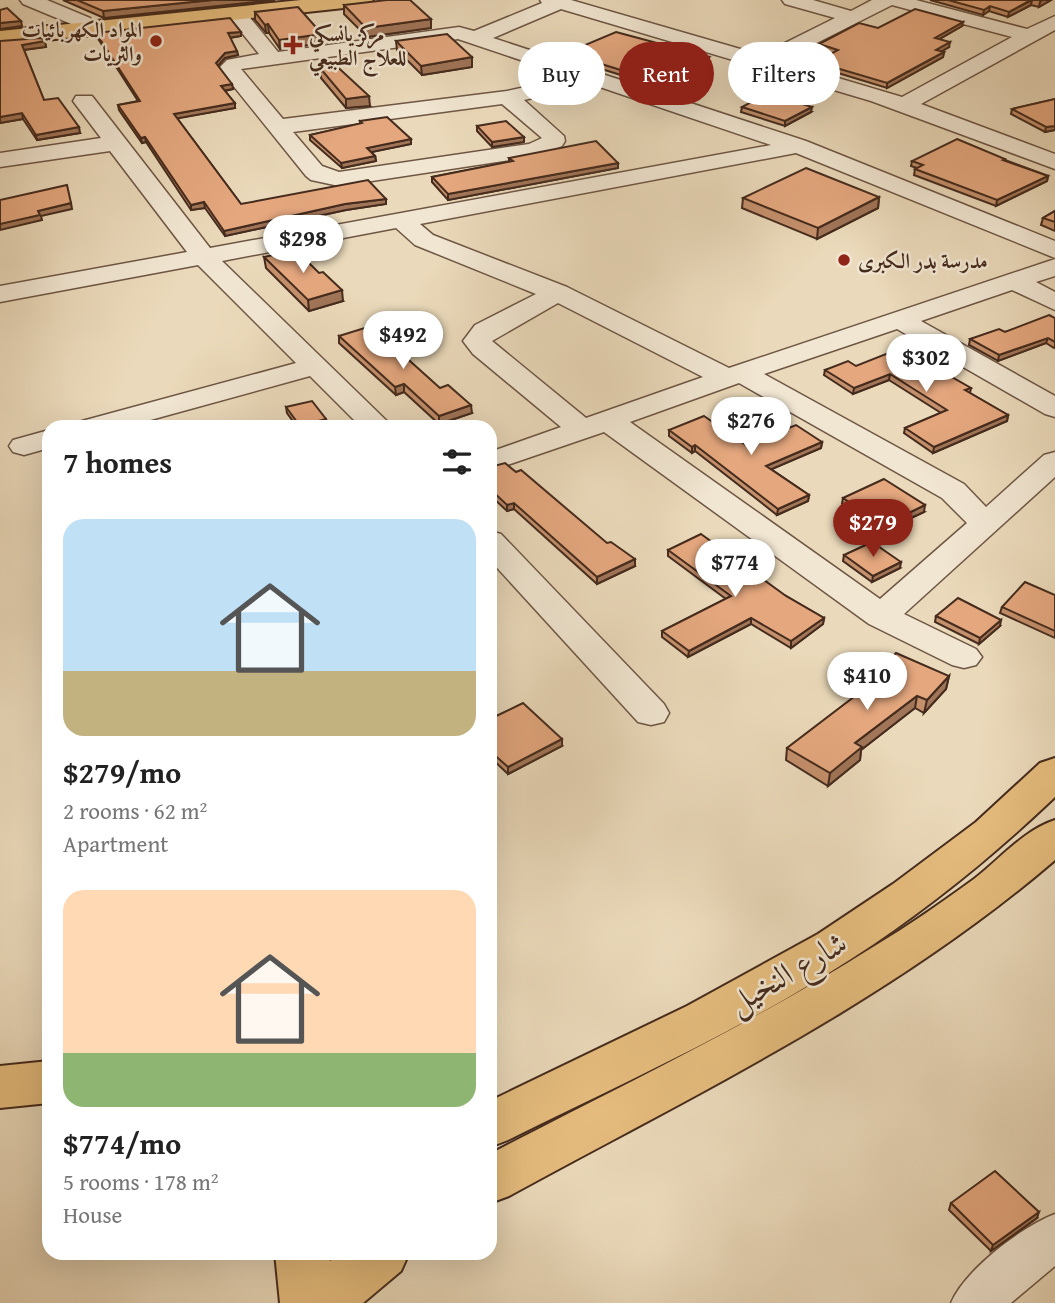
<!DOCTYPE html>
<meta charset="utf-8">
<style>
body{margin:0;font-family:"Gentium Book Plus",Amiri,serif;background:#f6f6f6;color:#222;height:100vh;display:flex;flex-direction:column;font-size:26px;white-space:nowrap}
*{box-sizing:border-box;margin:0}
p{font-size:23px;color:#767676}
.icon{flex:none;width:38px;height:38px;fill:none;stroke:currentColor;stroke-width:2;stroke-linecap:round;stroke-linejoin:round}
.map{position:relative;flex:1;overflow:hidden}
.side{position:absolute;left:42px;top:420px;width:455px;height:840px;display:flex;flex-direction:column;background:#fff;border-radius:21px;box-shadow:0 7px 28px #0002}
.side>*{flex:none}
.hud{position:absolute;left:518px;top:42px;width:430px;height:63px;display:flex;gap:14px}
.price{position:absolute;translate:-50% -60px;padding:0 16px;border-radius:24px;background:#fff;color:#222;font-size:23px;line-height:46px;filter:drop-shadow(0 2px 4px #0008)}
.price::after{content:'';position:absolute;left:50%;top:42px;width:21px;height:16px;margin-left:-10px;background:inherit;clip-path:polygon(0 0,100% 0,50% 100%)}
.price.selected{background:#8f2418;color:#fff}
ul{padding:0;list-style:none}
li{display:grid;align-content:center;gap:14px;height:371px;padding:0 21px}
li span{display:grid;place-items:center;height:217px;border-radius:21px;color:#555}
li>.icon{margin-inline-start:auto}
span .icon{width:126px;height:126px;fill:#fffc;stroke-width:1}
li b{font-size:30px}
h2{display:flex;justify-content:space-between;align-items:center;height:84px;padding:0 21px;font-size:30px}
.tag{padding:0 24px;border-radius:32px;background:#fff;box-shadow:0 7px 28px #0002;font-size:24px;line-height:63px}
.tag.selected{background:#8f2418;color:#fff}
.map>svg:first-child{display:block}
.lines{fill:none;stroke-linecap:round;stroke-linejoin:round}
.minor-casing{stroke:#6e5644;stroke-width:3}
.major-casing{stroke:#452b1d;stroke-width:4}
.minor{fill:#f1e6d2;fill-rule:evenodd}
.major{fill:#e5bc7d;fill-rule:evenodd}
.wall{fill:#c4906c;stroke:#452b1d;stroke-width:2}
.shaded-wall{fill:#a07558;stroke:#452b1d;stroke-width:2}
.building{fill:#e4a77e;stroke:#452b1d;stroke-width:2}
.poi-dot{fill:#8f2418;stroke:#f1e6d2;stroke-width:2.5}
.labels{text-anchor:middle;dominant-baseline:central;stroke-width:5;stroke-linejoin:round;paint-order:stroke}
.far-poi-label{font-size:21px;font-weight:bold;fill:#452b1d;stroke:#f1e6d2;text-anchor:start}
.near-street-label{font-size:32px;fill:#452b1d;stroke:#f1e6d2}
</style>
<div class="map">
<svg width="1055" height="1303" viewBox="0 0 1055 1303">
<rect width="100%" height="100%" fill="#ead9ba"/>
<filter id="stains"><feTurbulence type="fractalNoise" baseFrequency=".00286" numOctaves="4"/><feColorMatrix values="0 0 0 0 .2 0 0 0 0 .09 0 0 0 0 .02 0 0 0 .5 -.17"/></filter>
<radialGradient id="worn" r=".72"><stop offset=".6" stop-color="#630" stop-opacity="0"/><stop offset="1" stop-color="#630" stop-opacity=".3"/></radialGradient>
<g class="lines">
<defs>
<g id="minor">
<path d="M20,0H47L90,18L93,22L90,26H76L23,4Z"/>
<path d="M540,0H571L761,55L835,18L785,4L782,0H813L851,11L872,0H916L1027,29L1055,16V30L921,104L1055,154V169L871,101L561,9L493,38L806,141L1055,241V258L796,153L420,224L433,235L567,287L729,368L1055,259V276L1036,282L1055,292V310L1012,290L921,321L1055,396V417L1045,414L897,329L764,374L964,484L986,507L1044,455L1055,452V477L904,614L976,649L982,657L976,665L964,668L952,665L869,624L604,432L490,471V452L561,427L473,354L463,341L475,325L536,294L415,245L396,228L222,261L393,427H361L310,376L125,427H77L82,421L296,363L198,265L0,302V286L187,252L110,151L0,167V153L101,138L73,101L76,96H92L210,248L771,145L594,85L524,100L564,136L565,141L562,146L542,155L339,186L311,180L306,176L219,68L227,60L259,54L226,13L236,7L243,9L278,52L459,27L474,31L542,3ZM892,5L1012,37L902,97L781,61ZM458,39L571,77L507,91L283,119L241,69ZM502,104L542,138L529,144L339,172L322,166L293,132ZM558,303L703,377L586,418L492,341ZM739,383L942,498L967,523L880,599L630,422Z"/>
<path d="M49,430V448L24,455L13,452L9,446L13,440Z"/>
<path d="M490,531L501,534L664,704L669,713L664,722L651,725L638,722L490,560Z"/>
<path d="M1055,1214V1266L1011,1303H951C965,1270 1021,1227 1055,1214Z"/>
</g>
<g id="major">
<path d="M301,0H373L369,4L362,6L0,45V31Z"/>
<path d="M1055,758V797C992,857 924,912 851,959C743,1029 623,1083 508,1140L490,1147V1101L687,1006L818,934L893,884L976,822L1040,763Z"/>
<path d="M1055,820V860C891,1001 697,1093 509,1196L490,1203V1154C618,1087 750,1025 873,947C908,926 941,903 974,879C1000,859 1024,830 1055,820Z"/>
<path d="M49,1061V1103L0,1108V1066Z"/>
<path d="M275,1253H329L330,1261L341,1253H409L401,1271L363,1303H280Z"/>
</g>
</defs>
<use href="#minor" class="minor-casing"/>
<use href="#major" class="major-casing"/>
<use href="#minor" class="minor"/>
<use href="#major" class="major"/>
</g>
<g class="wall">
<path d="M63,0H275L104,18Z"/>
<path d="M930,0H1051L1039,7L1031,5L1008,17L989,11L983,15Z"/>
<path d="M344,5L431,19V28L367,37L344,14Z"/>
<path d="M255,12L322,34L323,43L280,49L269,33H266L255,20Z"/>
<path d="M962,26L940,39L949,47L941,51L944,52L943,57L887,88L815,66L816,62L832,53L819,49V44L878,28Z"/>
<path d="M241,32V36L230,38L238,55L225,58L218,66L233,89L225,91L235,108L177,118L241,204L386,199V204L346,210L225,236L205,208L191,210L146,142L142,143L119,110L118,105L138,101L97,37L96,33Z"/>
<path d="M0,41H45L46,47L24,50L44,100L80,133L37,140L23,119L0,123Z"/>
<path d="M396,41L472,67L422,75L397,50Z"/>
<path d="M566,53L709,61L656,86L566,58Z"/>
<path d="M320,68L370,106L346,108L321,78Z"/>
<path d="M1055,99V130L1045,132L1011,114L1012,109Z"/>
<path d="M742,107L811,112L785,126L741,112Z"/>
<path d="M360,121L411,139V144L371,152L375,156L376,161L342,168L310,140V135L360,124Z"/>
<path d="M477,126L524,142L492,147L477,131Z"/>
<path d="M509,158L618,163V168L448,200L432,182V177L509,162Z"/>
<path d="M1005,159V160L1048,176L1047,181L996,206L914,175L915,169L917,168L911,166L912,161Z"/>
<path d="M879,197L878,208L817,239L742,208L743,198Z"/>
<path d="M1055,211V231L1041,225L1043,218Z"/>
<path d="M264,257L343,301L309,311L266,268Z"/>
<path d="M1055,318V347L1054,348L1046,343L998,361L969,345L970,339L1005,332Z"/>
<path d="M339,336L440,388L472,413L439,424L404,392L396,395L339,343Z"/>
<path d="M856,366L971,388L970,393L1008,415L1007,421L933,453L904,433L905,428L941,413L889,380L853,394L824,375L825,370Z"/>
<path d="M286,407L326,425L318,427H297L287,413Z"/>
<path d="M669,430L746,445L822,442L821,448L771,469L809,495L808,501L777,515L695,451L692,453L669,436Z"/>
<path d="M490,467L516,472L635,566L597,584L514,509L507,511L490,495Z"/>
<path d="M843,498L924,512L883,531L842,504Z"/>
<path d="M668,550L786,596L824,618L823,624L791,648L751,624L688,657L662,637V631L726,599L668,556Z"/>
<path d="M844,555L900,568L872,582L843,561Z"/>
<path d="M1055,595V638L1000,613L1002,607Z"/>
<path d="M936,616L1000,626L979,644L935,622Z"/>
<path d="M949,676L946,689L924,713L915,708L861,750L860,760L828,786L786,760L787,748Z"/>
<path d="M490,719L562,746L508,774L490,757Z"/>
<path d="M951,1203L1037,1218L991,1251L949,1210Z"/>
</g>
<g class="shaded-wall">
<path d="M212,0H275L104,18L103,11Z"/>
<path d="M1032,0L1031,5L1008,17L1009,12Z"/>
<path d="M1043,0H1051L1039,7L1040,2Z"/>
<path d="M990,6L989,11L983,15L984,10Z"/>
<path d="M431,19V28L367,37L366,28Z"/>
<path d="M21,21L22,26L0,29V23Z"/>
<path d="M963,22L962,26L934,42L935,38Z"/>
<path d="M268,24L269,33H266L265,25Z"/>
<path d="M241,32V36L228,38V33Z"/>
<path d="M322,34L323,43L280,49L279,40Z"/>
<path d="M45,41L46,47L23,50L22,45Z"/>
<path d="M950,42L949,47L935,55L936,50Z"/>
<path d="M237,51L238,55L225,58L216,68V63L225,53Z"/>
<path d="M944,52L943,57L887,88V83Z"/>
<path d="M472,57V67L422,75L421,66Z"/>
<path d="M709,57V61L656,86V81Z"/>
<path d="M232,84L233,89L222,91L221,86Z"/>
<path d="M369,96L370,106L346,108V99Z"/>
<path d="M235,103V108L174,119V114Z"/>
<path d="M812,107L811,112L785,126V121Z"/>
<path d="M22,113L23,119L0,123V117Z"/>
<path d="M1055,126V130L1045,132L1046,127Z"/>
<path d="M79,127L80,133L37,140L36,135Z"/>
<path d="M145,137L146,142L142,143L141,138Z"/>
<path d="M524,137V142L492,147V142Z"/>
<path d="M411,139V144L367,153V148Z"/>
<path d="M375,156L376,161L342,168L341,163Z"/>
<path d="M618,163V168L448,200V194Z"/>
<path d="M1048,176L1047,181L996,206L997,200Z"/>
<path d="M879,197L878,208L817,239L818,228Z"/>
<path d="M386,199V204L346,210L225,236L224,231L345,204Z"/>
<path d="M204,202L205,208L191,210V205Z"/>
<path d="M71,203L72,209L41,216L42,220L0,230V224L38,211Z"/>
<path d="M342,290L343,301L309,311L308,300Z"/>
<path d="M1048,338L1046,343L998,361L999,355Z"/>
<path d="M890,374L889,380L853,394L854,388Z"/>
<path d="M404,384V392L396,395L395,387Z"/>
<path d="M471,405L472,413L439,424V416Z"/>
<path d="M1008,415L1007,421L933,453L934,447Z"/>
<path d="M326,419V425L318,427H300V426Z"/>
<path d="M822,442L821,448L765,472L766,466Z"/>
<path d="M695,445V451L692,453V447Z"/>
<path d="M809,495L808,501L777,515L778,509Z"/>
<path d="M514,503V509L507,511V505Z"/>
<path d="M925,505L924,512L883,531L884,525Z"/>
<path d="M635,559V566L597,584V577Z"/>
<path d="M901,562L900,568L872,582L873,576Z"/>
<path d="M751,618V624L688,657L689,651Z"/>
<path d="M824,618L823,624L791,648V641Z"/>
<path d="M1001,620L1000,626L979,644L980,638Z"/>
<path d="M949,676L946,689L924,713L927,700Z"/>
<path d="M917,696L915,708L861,750L860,760L828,786L830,773L855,743Z"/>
<path d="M562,739V746L508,774V767Z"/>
<path d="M1039,1212L1037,1218L991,1251L993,1245Z"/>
</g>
<g class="building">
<path d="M77,0H212L103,11Z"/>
<path d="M387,0H410L431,19L366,28L344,5Z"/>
<path d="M948,0H1031L1009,12L990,6L984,10Z"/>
<path d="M298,7L322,34L279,40L268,24L265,25L255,12Z"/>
<path d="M7,8L21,21L0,23V10Z"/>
<path d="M915,9L963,22L935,38L950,42L936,50L944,52L887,83L816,62L838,50L819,44L859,23L878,28Z"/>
<path d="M230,18L241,32L228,33L237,51L225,53L216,63L232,84L221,86L235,103L174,114L241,204L368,180L386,199L345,204L224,231L204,202L191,205L145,137L141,138L118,105L140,101L96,33Z"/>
<path d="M616,32L709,57L656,81L566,53Z"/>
<path d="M447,34L472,57L421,66L396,41Z"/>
<path d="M41,38L45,41L22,45L44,100L58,98L79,127L36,135L22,113L0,117V41Z"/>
<path d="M330,60L369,96L346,99L320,68Z"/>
<path d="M768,93L812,107L785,121L742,107Z"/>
<path d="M1055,99V126L1046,127L1012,109Z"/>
<path d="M387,117L411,139L367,148L375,156L341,163L310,135L362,123L360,121Z"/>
<path d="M506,121L524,137L492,142L477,126Z"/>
<path d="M957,139L1005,159L1003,160L1048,176L997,200L915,169L923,165L912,161Z"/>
<path d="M596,141L618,163L448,194L432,177L513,161L509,158Z"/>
<path d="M806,168L879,197L818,228L743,198Z"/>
<path d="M67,185L71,203L38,211L40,215L0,224V200Z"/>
<path d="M1055,211V222L1043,218Z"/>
<path d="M296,250L319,273L323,272L342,290L308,300L264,257Z"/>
<path d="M1049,315L1055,318V342L1048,338L999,355L970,339L999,329L1005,332Z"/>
<path d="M371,326L440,388L448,385L471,405L439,416L404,384L395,387L339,336Z"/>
<path d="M901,348L971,388L965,390L1008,415L934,447L905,428L947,410L890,374L854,388L825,370L848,361L856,366Z"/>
<path d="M312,401L326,419L300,426L286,407Z"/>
<path d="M704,416L746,445L796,425L822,442L766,466L809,495L778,509L695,445L692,447L669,430Z"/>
<path d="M505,463L516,472L521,470L607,543L611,542L635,559L597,577L514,503L507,505L490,489V467Z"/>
<path d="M884,479L925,505L884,525L843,498Z"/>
<path d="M701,534L786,596L824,618L791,641L751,618L689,651L662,631L731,596L668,550Z"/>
<path d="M872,542L901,562L873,576L844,555Z"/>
<path d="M1025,582L1055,595V631L1002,607Z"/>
<path d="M958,598L1001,620L980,638L936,616Z"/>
<path d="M896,653L949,676L927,700L917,696L855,743L862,747L830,773L787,748L855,696Z"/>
<path d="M523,703L562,739L508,767L490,751V719Z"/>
<path d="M995,1171L1039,1212L993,1245L951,1203Z"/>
</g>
<g class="poi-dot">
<circle cx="156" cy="41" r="7"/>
<path d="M289.5 34.5h7v7h7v7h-7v7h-7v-7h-7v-7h7z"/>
<circle cx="844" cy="260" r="7"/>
</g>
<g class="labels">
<g class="far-poi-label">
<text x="142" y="29" text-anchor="end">المواد الكهربائيات<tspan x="142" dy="24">والثريات</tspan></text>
<text x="309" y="33">مركز يانسكي<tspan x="309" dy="24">للعلاج الطبيعي</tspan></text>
<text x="858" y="260">مدرسة بدر الكبرى</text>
</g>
<g class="near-street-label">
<text transform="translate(787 972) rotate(-30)">شارع النخيل</text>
</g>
</g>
<rect width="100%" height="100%" filter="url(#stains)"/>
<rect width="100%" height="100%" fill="url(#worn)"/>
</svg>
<b class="price" style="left:303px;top:275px">$298</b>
<b class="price" style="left:403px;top:371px">$492</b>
<b class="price" style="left:926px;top:394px">$302</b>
<b class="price" style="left:751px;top:457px">$276</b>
<b class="price selected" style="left:873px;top:559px">$279</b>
<b class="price" style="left:735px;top:599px">$774</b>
<b class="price" style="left:867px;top:712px">$410</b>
<div class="hud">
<a class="tag">Buy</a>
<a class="tag selected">Rent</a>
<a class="tag">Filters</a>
</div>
<section class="side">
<h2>7 homes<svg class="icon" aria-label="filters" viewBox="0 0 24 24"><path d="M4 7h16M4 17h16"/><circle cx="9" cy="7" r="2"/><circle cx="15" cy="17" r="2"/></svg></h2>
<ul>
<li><span style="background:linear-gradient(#bfe0f5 70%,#c2b280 0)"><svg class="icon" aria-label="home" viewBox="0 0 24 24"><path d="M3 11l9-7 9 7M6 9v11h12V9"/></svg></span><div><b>$279/mo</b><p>2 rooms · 62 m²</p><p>Apartment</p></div></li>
<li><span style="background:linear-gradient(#ffd9b3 75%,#8fb573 0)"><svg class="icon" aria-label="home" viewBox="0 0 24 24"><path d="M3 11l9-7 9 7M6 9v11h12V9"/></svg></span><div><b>$774/mo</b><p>5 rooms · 178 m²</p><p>House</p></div></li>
</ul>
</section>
</div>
